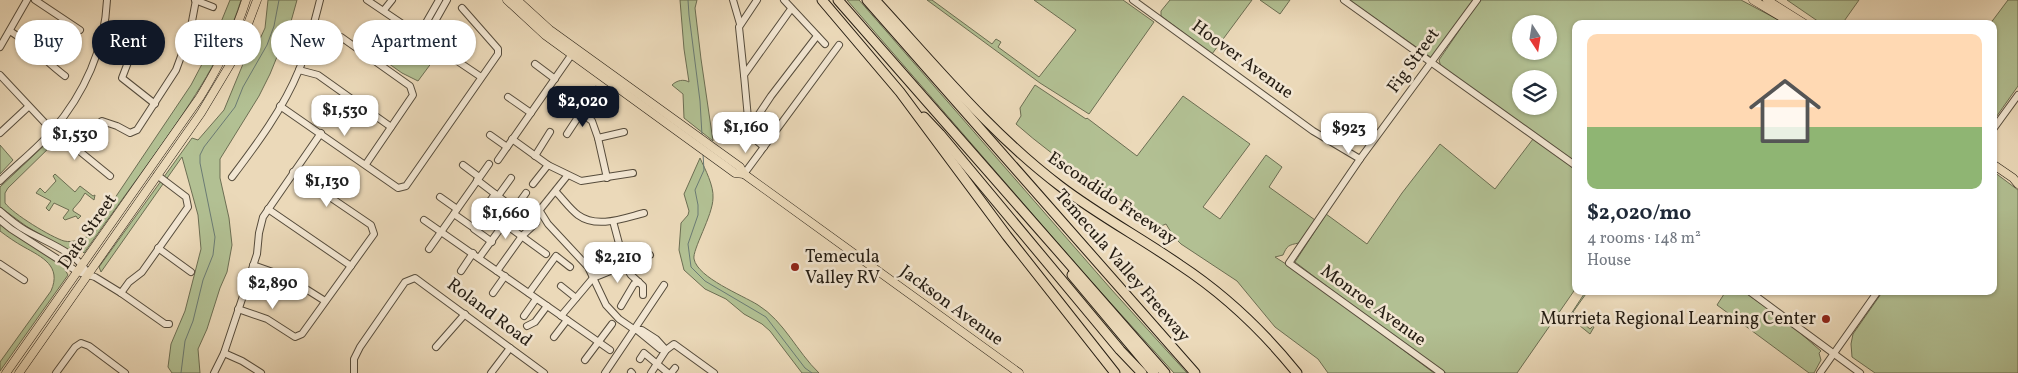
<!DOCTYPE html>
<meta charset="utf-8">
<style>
body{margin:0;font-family:Vollkorn,serif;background:#f6f6f7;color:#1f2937;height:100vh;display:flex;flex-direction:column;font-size:19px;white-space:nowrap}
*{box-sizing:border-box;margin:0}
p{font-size:16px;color:#747a83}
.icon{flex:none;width:28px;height:28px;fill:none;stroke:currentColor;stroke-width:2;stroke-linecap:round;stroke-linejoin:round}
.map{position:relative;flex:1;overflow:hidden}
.details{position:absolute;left:1572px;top:20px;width:425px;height:275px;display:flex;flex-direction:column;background:#fff;border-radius:10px;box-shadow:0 1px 4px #0004}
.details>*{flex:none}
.banner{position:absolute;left:15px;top:20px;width:475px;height:45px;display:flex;gap:10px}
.needle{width:32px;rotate:168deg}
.tools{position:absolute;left:1512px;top:15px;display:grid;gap:10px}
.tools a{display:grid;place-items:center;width:45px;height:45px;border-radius:50%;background:#fff;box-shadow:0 1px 4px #0004;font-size:25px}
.price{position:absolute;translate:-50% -42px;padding:0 11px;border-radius:10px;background:#fff;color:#222;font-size:16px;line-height:32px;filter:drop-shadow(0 1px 2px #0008)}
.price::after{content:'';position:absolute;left:50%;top:30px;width:15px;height:11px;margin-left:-8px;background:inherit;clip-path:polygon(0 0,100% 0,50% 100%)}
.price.on{background:#111827;color:#fff}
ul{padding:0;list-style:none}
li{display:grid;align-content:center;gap:10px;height:265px;padding:0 15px}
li+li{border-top:1px solid #e0e1e3}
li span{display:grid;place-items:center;height:155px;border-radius:10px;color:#555}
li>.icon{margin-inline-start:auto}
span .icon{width:90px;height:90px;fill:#fffc;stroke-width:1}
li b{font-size:21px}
.tag{padding:0 18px;border-radius:22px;background:#fff;box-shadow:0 1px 4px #0004;font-size:18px;line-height:45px}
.tag.on{background:#111827;color:#fff}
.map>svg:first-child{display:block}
.green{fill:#b2c093;stroke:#6c6e53;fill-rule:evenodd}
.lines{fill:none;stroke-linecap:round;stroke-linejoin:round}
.stream{stroke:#6b7b74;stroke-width:1}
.minor-casing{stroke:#564c3c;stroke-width:8}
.major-casing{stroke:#251d13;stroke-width:9}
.highway-casing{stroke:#251d13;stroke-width:11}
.minor{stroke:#f2e6d2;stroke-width:6}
.major{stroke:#ebd9b9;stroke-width:8}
.highway{stroke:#ebd9b9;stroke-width:9}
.poi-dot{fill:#8f2418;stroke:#f2e6d2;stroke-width:2}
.labels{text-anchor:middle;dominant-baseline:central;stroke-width:5;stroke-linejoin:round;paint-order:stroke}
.street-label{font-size:18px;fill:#251d13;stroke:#f2e6d2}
.poi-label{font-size:18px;fill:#251d13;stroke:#f2e6d2;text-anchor:start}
</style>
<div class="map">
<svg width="2018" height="373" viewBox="0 0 2018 373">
<rect width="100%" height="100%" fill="#ebd9b9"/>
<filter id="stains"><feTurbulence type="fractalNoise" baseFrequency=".004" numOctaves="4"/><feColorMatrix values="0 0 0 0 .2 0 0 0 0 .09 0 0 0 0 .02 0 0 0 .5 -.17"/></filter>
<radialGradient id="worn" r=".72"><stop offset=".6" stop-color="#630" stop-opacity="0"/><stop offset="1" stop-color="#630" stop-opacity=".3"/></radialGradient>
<g class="green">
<path d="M230,0H241C224,55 193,100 160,147C135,182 109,217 84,253L82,251L74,255L26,226L0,207V187L51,139L56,141L8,188L5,193V203C13,214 51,237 64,241C73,243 83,239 90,235L191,85L210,49Z"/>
<path d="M268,0H297L290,25L270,74L259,96L220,159V178L229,218L232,245L227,272L220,288L207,329L198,349L200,373H172L168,367L171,344L185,311L201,249L198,215L182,157L101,272L99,267L192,138L198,140L224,110L243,64L259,41L265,28Z"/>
<path d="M680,0H697L695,8L701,59L713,141L684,118L683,94L672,85C677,80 684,79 689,82L684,49Z"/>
<path d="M847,0H859L1111,289L1187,373H1174L1081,270Z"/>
<path d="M927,0H932L992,44L996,39L1001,42L998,47L1039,77L1076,30L1034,0H1123L1154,22L1089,114L1040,83Z"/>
<path d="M1170,0H1252L1212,54L1161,16V11Z"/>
<path d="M1260,0H1290L1280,14Z"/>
<path d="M1349,0H1474L1432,58Z"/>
<path d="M1480,0H1741L1786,24H1773L1768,20L1766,24H1576V163L1441,67L1439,60ZM1521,24H1549V51H1521ZM1521,79H1549V106H1521Z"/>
<path d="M1787,0H1859L1842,24H1822Z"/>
<path d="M2008,0H2018V86L1994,120V24H1990Z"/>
<path d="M407,30L438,54L418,81L402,73L385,61Z"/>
<path d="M1035,85L1086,119L1087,118L1137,156L1183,96L1250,144L1203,207L1220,219L1266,155L1282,167L1269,187L1315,220L1299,243C1288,245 1287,246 1283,255L1275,257L1300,273L1434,373H1328L1318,359L1275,327L1237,281L1181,244L1174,237L1166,224L1161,226C1111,194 1060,163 1016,124L1021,116L1020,108Z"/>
<path d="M1533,139L1576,169V288L1517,373H1446L1394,337L1295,262L1326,214L1367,244L1402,193L1440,144L1495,189Z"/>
<path d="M0,145L13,160L0,174Z"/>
<path d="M700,158C705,169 714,186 713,198C713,215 692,250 694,259C698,278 742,295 758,305C784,321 797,352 819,373H802L770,331L762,324L744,314L726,299L705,289L684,270L679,250L681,223L688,215L689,211L684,194Z"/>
<path d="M1994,172L2018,190V373H1875L1852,357L1851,344L1853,334L1883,291H1994Z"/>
<path d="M55,174L75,192L80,186L93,196L95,195L94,200L85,193L80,201L73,209V211L81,216L78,219L76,216L65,220L63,218L69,210L54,203L49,211L46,208L51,201L36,193L40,188L45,193L56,181L53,176Z"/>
<path d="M0,224L18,237L66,266L64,268L68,275L0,371V362L51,291C62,266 42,257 24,247C15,242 8,237 0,231Z"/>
<path d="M1586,291H1588L1573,312L1579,317L1578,319L1590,329L1593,326L1594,327L1590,334L1569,317Z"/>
<path d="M1726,291H1743L1792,326L1821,351L1819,353L1821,360L1814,373H1809L1717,305Z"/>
</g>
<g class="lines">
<g class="stream">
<path d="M688,0L689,15L700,101L702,135"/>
<path d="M703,154L704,170L695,190L698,205V215L688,244L691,267L705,281L766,317L805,368L812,373"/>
<path d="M181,373L185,341L193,321L203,280L213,255L215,237L200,163V155L204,147L235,107L243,87L267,45L274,26L279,0"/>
</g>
<defs>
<g id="minor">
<path d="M35,0L80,30"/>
<path d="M195,0L213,7"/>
<path d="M367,0L481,77"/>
<path d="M733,0L740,24"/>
<path d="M784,0L825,44"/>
<path d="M1133,0L1313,131L1360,159"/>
<path d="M1344,0L1576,166"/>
<path d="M384,10L392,0"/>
<path d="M312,29L341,37L410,86L413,95L366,164"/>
<path d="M10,31C31,44 46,62 65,76"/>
<path d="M140,31L122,78L155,104"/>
<path d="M419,35L439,0"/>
<path d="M425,39L447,0"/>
<path d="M0,47L27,0"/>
<path d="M535,64L555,79"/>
<path d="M299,70L318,75L391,127"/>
<path d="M0,75L45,123L110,176"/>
<path d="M744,75L739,27L757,0"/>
<path d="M548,89L592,121L598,138L607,178"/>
<path d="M508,97L531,113"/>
<path d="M280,106L398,188L406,186L498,54V49L462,8"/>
<path d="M1994,128L2018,95"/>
<path d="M749,129L771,96L817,36"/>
<path d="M0,133L28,107"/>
<path d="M567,134L596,90"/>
<path d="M490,135L507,147"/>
<path d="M598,138L624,132"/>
<path d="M512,139L548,165L581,181L633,173"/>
<path d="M764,147L751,136L749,129L744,75L791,9"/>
<path d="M78,150L94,127L102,121L117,126L130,133L137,130L176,70L190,32L196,0"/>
<path d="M535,156L550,132"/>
<path d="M498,160L572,54"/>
<path d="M463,165L479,177"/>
<path d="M744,174L839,45"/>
<path d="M232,177C257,144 283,109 299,70C308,48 314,23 320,0"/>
<path d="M477,180L515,209"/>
<path d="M0,181C17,164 37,149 53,130C84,94 105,48 107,0"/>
<path d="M533,184L548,165"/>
<path d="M556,192C563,199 570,209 578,215C597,229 624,218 644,213"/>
<path d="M498,196L511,178"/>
<path d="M440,197L457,209"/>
<path d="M517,205L538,208L548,224L588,267L606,305L619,319L635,330H642L656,339L666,350L660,349L638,331"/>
<path d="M268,209L351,266"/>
<path d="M484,209L495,194"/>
<path d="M0,211C8,218 16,225 25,230C45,242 77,252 88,274"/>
<path d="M539,211L567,176"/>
<path d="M454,214L471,226"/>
<path d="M0,220L11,229L78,272L95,277L121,293L165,324H169"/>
<path d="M424,220L610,350"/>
<path d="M613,221L625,266L631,275L643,286V295"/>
<path d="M505,224L546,254"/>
<path d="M474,229L492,242"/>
<path d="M158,248L191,272"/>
<path d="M429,249L489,164"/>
<path d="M479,258L526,193"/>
<path d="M0,264L24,280"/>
<path d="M253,265L287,277L325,301"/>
<path d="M461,271L473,253"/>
<path d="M497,271L522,236L536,223"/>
<path d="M561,286L576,298"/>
<path d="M1749,291L1860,373"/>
<path d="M121,293L129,282L142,272L188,207L186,197L157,175"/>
<path d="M493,293L505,276"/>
<path d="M529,293L556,256L570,267"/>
<path d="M621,306L634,284L639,282"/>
<path d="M238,309L267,319L295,337L302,334L374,234L371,225L293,172"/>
<path d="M524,316L536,299"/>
<path d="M561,316L593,278L650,255"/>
<path d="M527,326L535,322L547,306"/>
<path d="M554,337L567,320"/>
<path d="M436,347L465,314"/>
<path d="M224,353L242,361L261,373"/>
<path d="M640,359L644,353L668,373"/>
<path d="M585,360L612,324"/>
<path d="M631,372L632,373"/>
<path d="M56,373L75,347L81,343L89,346L125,373"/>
<path d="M214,373L224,353L257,254L259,233L263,217L321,133"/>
<path d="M354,373V359L360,347L405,282L415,278L544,373"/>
<path d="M491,373L510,348"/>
<path d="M605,373L664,285"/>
<path d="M651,373L666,350L674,344L714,373"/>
<path d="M671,373L675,368"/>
<path d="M1441,373L1289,263L1360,159L1477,0"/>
<path d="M1820,373L1878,291"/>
</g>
<g id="major">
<path d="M507,0L545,35L735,173L744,174"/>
<path d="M517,0L550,30L715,149L740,167L744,174L1019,373"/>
<path d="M1753,0L1793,24"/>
<path d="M1767,0L1805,24"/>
<path d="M1994,165L2013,178L2018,184"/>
<path d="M6,373L200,97C219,66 235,35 246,0"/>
<path d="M19,373L201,113L237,53L257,0"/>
</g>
<g id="highway">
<path d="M822,0L900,92L1007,236L1115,373"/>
<path d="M838,0L1165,373"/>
<path d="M867,0L1195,373"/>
<path d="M875,0C934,64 990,133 1060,186C1098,215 1141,238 1180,265C1224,294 1264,332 1297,373"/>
<path d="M924,117L940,134L1120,350L1142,373"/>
<path d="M1072,275L1154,373"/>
</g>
</defs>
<use href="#minor" class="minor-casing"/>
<use href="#major" class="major-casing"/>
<use href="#highway" class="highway-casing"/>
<use href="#minor" class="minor"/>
<use href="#major" class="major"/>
<use href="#highway" class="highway"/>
</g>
<g class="poi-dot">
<circle cx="795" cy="267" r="5"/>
<circle cx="1826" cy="319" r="5"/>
</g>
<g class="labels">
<g class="street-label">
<text transform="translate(1242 60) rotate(36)">Hoover Avenue</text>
<text transform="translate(1414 61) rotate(-54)">Fig Street</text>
<text transform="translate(1112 199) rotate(34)">Escondido Freeway</text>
<text transform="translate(88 232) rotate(-55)">Date Street</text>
<text transform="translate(1122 266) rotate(49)">Temecula Valley Freeway</text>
<text transform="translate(951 306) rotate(36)">Jackson Avenue</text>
<text transform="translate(1373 306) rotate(36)">Monroe Avenue</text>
<text transform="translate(489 313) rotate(37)">Roland Road</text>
</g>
<g class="poi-label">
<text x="805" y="257">Temecula<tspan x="805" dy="21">Valley RV</tspan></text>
<text x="1816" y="319" text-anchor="end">Murrieta Regional Learning Center</text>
</g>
</g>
<rect width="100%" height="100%" filter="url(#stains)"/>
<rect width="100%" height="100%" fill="url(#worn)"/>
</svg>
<div class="tools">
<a><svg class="needle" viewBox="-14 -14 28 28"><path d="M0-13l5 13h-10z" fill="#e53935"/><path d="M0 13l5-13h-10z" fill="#747a83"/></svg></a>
<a><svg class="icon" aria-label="layers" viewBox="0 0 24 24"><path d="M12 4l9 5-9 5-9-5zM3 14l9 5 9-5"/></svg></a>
</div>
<b class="price on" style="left:583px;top:128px">$2,020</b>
<b class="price" style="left:345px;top:137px">$1,530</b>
<b class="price" style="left:746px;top:154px">$1,160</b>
<b class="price" style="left:1349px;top:155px">$923</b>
<b class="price" style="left:75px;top:161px">$1,530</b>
<b class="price" style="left:327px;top:208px">$1,130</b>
<b class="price" style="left:506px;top:240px">$1,660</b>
<b class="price" style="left:618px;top:284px">$2,210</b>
<b class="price" style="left:273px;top:310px">$2,890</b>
<div class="banner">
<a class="tag">Buy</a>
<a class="tag on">Rent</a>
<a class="tag">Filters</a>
<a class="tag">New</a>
<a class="tag">Apartment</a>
</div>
<section class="details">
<ul>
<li><span style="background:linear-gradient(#ffd9b3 60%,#8fb573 0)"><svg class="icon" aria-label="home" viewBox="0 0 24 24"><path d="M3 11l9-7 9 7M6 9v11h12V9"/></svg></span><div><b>$2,020/mo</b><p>4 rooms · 148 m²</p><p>House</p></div></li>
</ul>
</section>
</div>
